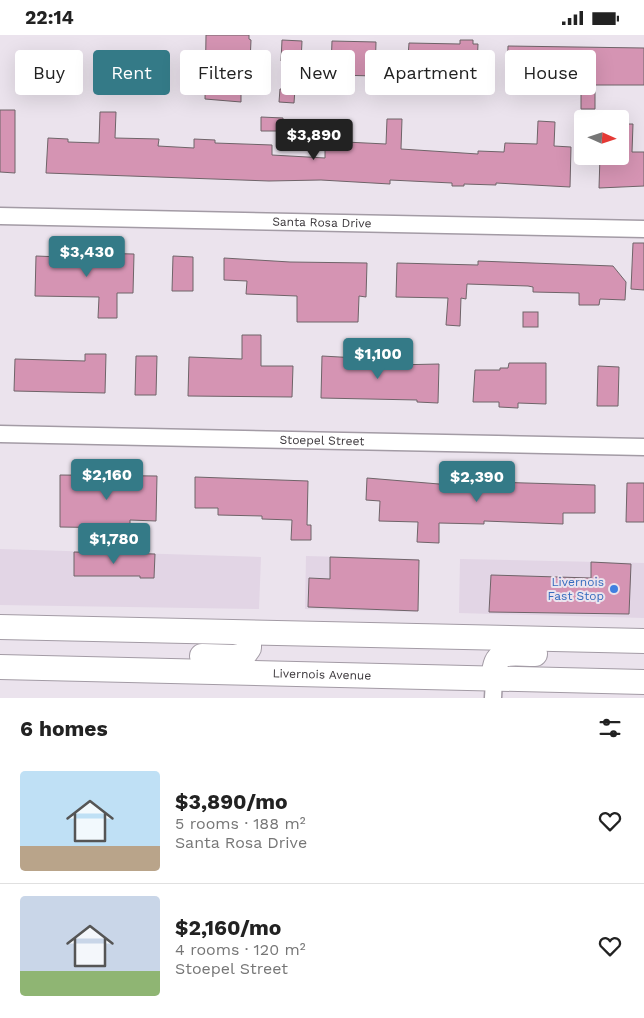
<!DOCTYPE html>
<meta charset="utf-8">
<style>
body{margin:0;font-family:"Work Sans",sans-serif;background:#f6f6f6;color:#222;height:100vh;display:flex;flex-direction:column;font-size:19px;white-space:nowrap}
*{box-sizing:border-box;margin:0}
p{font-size:16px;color:#767676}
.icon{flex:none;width:28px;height:28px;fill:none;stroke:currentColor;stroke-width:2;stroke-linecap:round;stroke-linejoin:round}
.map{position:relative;height:663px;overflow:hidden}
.sheet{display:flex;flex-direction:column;background:#fff;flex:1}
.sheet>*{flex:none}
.guide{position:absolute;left:15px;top:15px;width:615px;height:45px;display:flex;gap:10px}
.needle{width:32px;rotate:93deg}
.controls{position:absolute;left:574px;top:75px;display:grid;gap:10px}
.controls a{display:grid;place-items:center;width:55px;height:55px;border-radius:5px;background:#fff;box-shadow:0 5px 20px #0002;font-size:25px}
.price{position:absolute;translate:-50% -42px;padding:0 11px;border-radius:5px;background:#347a87;color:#fff;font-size:16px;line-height:32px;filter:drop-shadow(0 1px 2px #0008)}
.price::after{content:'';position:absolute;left:50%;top:30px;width:15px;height:11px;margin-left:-8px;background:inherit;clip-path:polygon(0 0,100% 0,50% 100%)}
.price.selected{background:#222;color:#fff}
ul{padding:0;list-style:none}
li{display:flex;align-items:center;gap:15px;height:125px;padding:0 20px}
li+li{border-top:1px solid #e0e0e0}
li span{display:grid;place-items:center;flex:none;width:140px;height:100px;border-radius:5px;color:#555}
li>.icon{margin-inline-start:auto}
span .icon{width:60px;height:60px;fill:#fffc;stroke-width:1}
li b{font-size:21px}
h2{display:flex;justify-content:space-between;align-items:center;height:60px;padding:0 20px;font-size:21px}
.chip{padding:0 18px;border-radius:5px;background:#fff;box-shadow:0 5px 20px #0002;font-size:18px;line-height:45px}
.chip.selected{background:#347a87;color:#fff}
.status{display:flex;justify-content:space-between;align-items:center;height:35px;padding:0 25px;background:#fff;direction:ltr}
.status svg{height:14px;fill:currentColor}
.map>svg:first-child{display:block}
.built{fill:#e2d5e5}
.building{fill:#d594b3;stroke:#6f6469}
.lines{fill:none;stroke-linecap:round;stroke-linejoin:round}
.street-casing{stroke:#a39ba5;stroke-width:19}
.secondary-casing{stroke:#a39ba5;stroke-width:26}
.street{stroke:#fff;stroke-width:16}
.secondary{stroke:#fff;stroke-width:24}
.shop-dot{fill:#3f7fe0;stroke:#ebe3ed;stroke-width:2}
.labels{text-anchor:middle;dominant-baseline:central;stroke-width:4;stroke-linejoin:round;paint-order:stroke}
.street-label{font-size:12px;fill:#3b373b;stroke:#ebe3ed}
.shop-label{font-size:12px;fill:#366cbe;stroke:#ebe3ed;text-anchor:end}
</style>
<div class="status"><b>22:14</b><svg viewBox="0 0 49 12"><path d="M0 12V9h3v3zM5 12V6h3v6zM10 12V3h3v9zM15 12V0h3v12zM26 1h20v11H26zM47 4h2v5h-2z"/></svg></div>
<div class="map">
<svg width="644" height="663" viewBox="0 0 644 663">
<rect width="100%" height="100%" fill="#ebe3ed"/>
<g class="built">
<path d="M0,514L261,522L259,574L0,570Z"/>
<path d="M306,521L418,524L416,577L305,574Z"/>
<path d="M460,524L644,528V583L459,578Z"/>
</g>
<g class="building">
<path d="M206,0H249V4L251,5L250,28L225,27V52H241V67L205,64Z"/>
<path d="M282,5L302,6L301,27L281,26Z"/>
<path d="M460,5H473V9H478L477,32L425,27L424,38L407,36L409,8L460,9Z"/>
<path d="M332,6L376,7L375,41L335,40L336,33L331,32Z"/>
<path d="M508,11L644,13V50H595V74H581V50L559,49L560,31L528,30V45H507Z"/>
<path d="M280,54H295L294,68L279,67Z"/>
<path d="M0,75H15V138L0,137Z"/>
<path d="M100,77H116L115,103L159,104L158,111L194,113V104L215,105V108L272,110V120L325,123V106L386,109L387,84H402L401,114L478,119V116L504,117L505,108L537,109L538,86L555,87L554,111L571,112L570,152L496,148V150L464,149V151H452V148L390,145V149L321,145L269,146L46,138L48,103L68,104V107L99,108Z"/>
<path d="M261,82L283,83V96H261Z"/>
<path d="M620,89H633L632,117H644V151L599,153L600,121H620Z"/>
<path d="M633,208H644V255L631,254Z"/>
<path d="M87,218L134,219L133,258H117V283H98L99,262L35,261L36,221L87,223Z"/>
<path d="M173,221L193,222V256H172Z"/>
<path d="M224,223L290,227L367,228L366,262L359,261L358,287H297V261L246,259L247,246L224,245Z"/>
<path d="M478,226L613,231L626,247L625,265L600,264L599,270H579V258L533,257V252L528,251L467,249L466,264L461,263L460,291L446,290L448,263L396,262L397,228L478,230Z"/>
<rect x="523" y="277" width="15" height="15"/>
<path d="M242,300H261V331H293L292,362L188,361L189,322L242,324Z"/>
<path d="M85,319H106L105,358L14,356L15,324L85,326Z"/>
<path d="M136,321H157L156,360H135Z"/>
<path d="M322,321L393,325V330L439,329L438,368L417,367V365L321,363Z"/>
<path d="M509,328H546V369L518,368V373L499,372V367H473L475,335H500V333H508Z"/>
<path d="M598,331L619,332L618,371H597Z"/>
<path d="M60,440L157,441L156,486L130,485V493L60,492Z"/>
<path d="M195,442L308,446L307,490H311V505H291L292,485L262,484V481L218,480V473H195Z"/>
<path d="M367,443L439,449L491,450V447L595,450V478H563V489L484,486V489L439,488V508L417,507L418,487L379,486L380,466L366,465Z"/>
<path d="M627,448H644V487H626Z"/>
<path d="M74,517L155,519L154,543H140V541H74Z"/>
<path d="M330,522L419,525L418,576L308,572L309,543L330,544Z"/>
<path d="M591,527L631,529L629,579L489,577L491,540L591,543Z"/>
</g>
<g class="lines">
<defs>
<g id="street">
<path id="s1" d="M0,181L644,194"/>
<path id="s2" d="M0,399L644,412"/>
<path d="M493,663L494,644"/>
</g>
<g id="secondary">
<path d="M0,592L644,606"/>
<path d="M202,621L234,622L244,620L249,613V598"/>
<path id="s3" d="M0,632L644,647"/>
<path d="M494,644C493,612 511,619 535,619"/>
</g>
</defs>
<use href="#street" class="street-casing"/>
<use href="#secondary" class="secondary-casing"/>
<use href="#street" class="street"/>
<use href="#secondary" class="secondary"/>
</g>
<circle class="shop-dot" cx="614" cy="554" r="5"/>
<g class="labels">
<g class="street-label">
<text stroke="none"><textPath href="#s1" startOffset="322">Santa Rosa Drive</textPath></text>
<text stroke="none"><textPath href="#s2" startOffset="322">Stoepel Street</textPath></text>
<text stroke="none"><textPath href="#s3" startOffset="322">Livernois Avenue</textPath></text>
</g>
<g class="shop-label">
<text x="604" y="547">Livernois<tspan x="604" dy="14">Fast Stop</tspan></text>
</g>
</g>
</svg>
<div class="controls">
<a><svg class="needle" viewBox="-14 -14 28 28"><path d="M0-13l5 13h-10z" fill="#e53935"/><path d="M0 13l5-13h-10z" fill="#767676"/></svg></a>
</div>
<b class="price selected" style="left:314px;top:126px">$3,890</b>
<b class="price" style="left:87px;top:243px">$3,430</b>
<b class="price" style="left:378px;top:345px">$1,100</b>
<b class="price" style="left:107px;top:466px">$2,160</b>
<b class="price" style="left:477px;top:468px">$2,390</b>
<b class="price" style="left:114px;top:530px">$1,780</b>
<div class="guide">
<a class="chip">Buy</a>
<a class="chip selected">Rent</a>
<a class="chip">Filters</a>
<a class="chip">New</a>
<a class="chip">Apartment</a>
<a class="chip">House</a>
</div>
</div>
<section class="sheet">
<h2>6 homes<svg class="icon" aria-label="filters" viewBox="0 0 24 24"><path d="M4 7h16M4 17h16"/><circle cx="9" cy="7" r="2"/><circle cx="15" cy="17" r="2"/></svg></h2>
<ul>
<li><span style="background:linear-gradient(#bfe0f5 75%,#b9a48a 0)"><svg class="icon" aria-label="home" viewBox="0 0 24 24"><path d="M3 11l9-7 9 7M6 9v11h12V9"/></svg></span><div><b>$3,890/mo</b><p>5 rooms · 188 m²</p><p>Santa Rosa Drive</p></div><svg class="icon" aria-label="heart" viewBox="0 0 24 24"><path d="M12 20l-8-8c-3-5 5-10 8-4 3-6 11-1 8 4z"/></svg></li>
<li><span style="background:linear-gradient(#c9d6e8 75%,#8fb573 0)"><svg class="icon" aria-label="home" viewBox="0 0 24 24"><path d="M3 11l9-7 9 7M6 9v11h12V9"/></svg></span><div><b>$2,160/mo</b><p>4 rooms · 120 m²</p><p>Stoepel Street</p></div><svg class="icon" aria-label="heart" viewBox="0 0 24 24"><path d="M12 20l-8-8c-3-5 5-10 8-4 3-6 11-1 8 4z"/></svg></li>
</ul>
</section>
